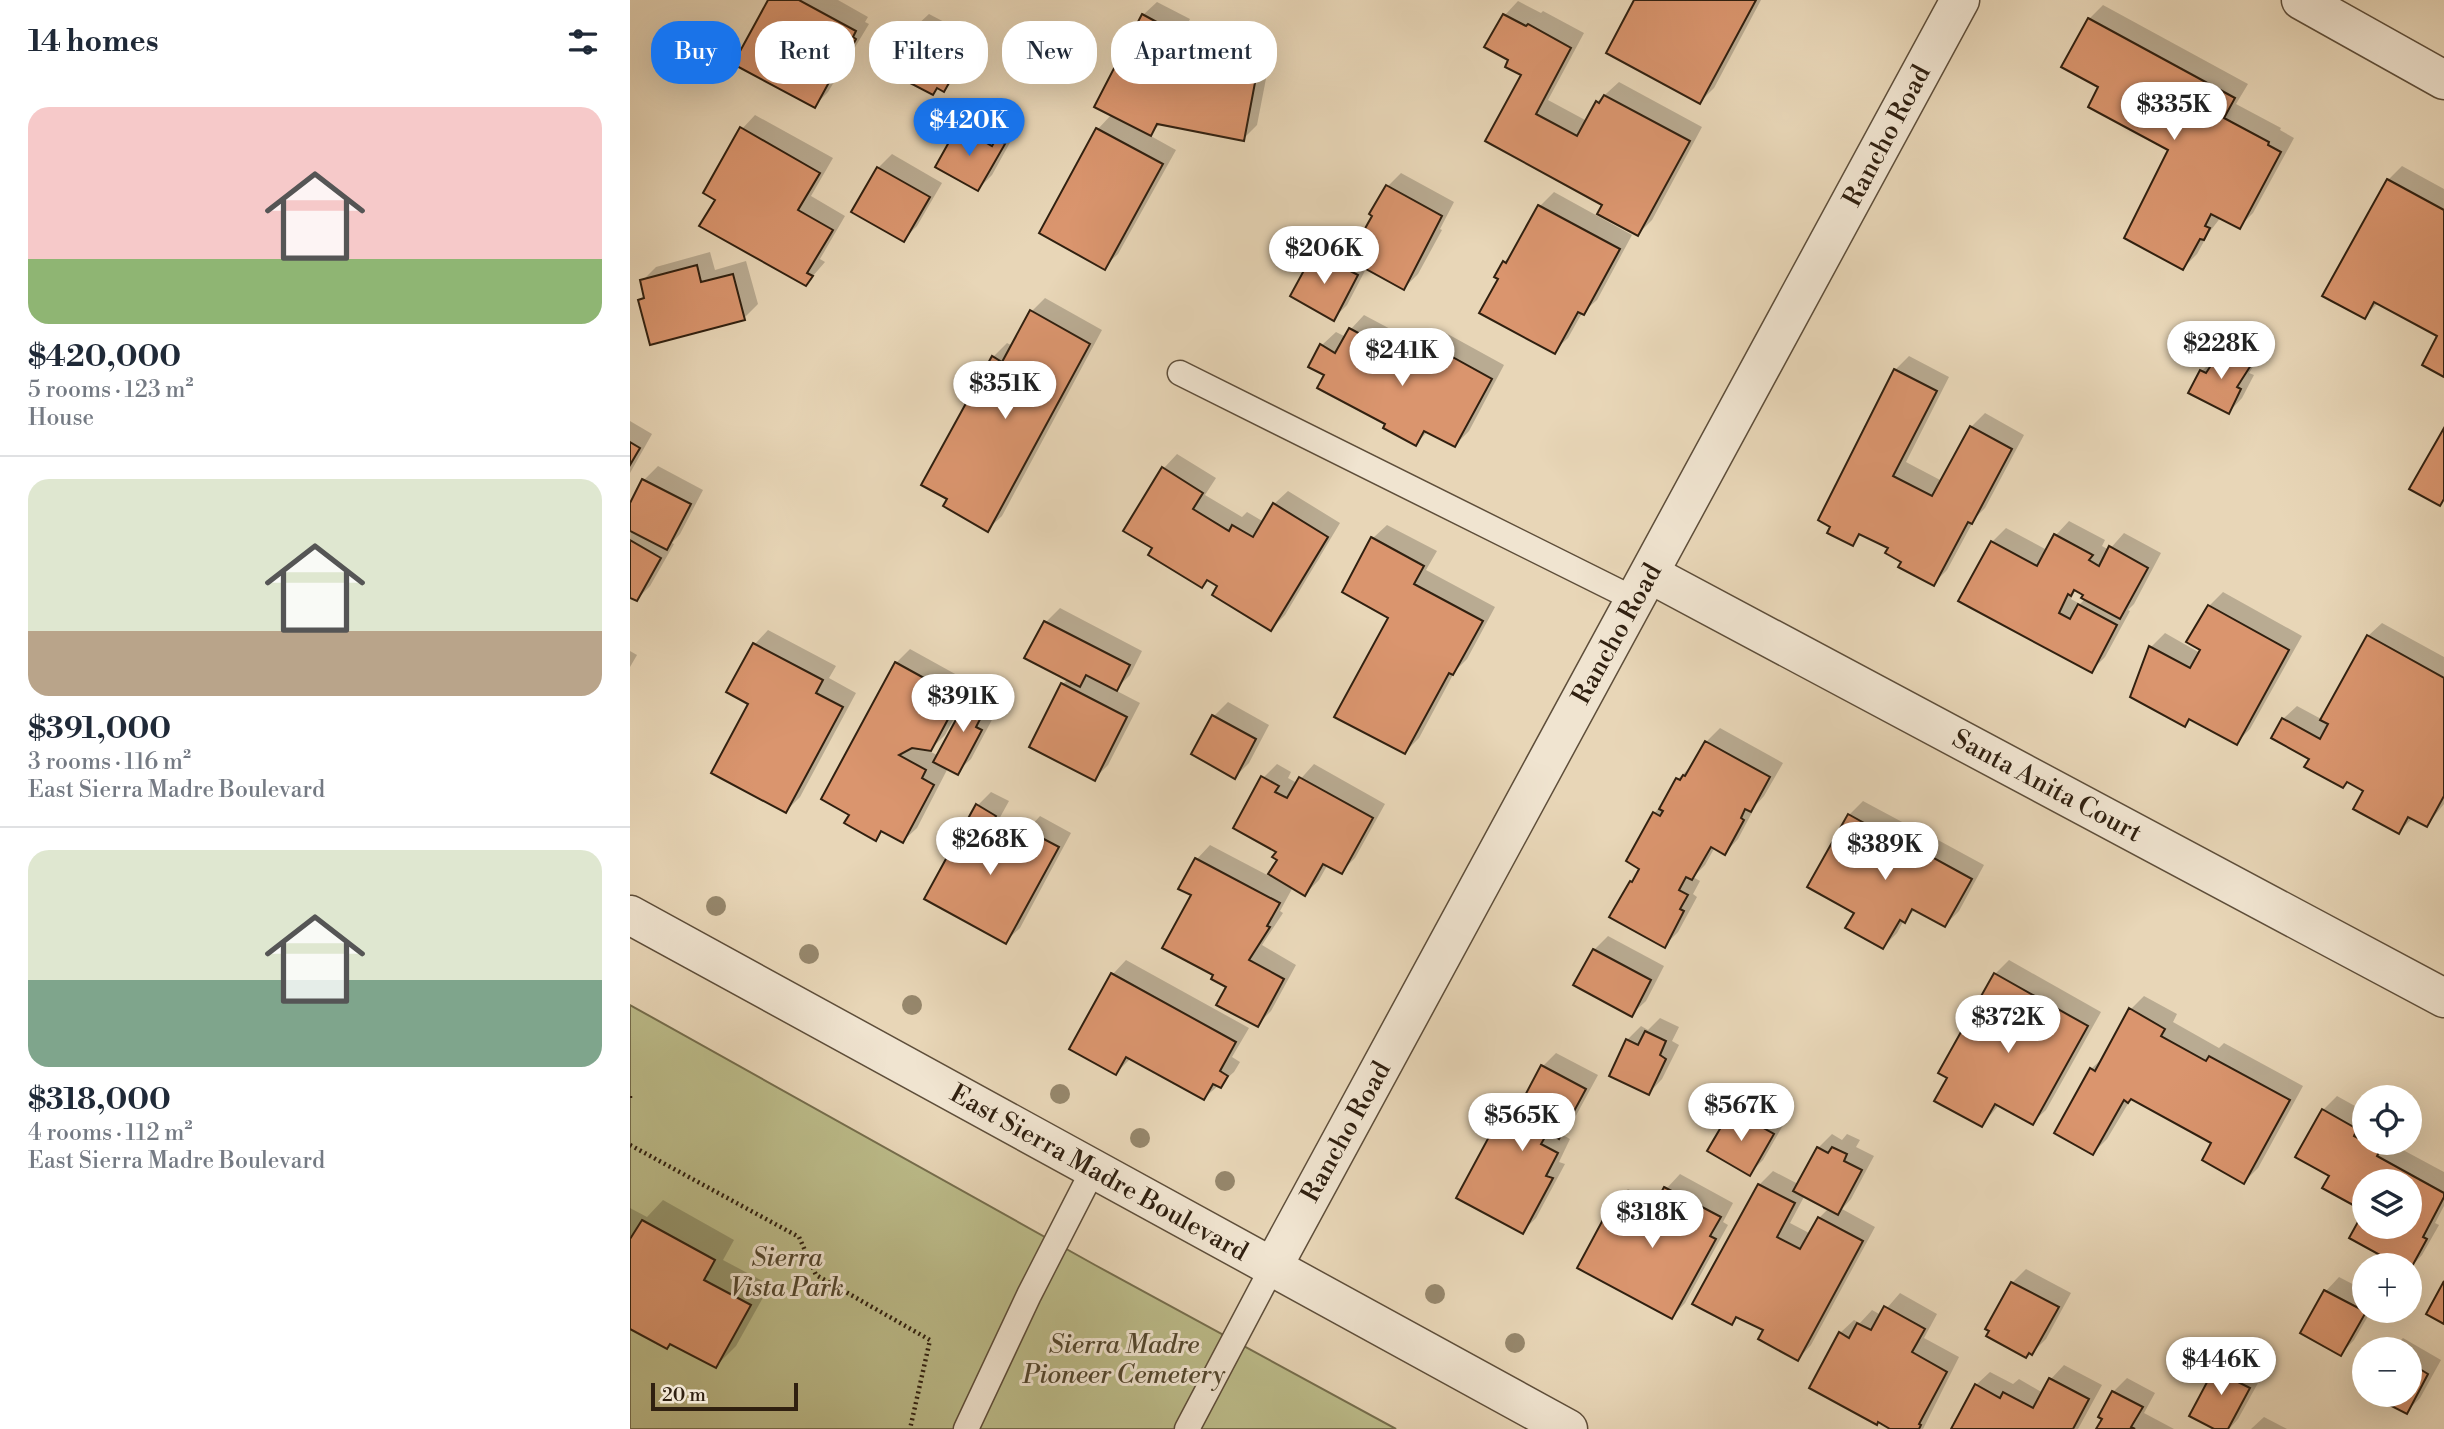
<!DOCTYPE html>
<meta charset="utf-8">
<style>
body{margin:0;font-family:"Libre Bodoni",serif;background:#f2f2f3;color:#1f2937;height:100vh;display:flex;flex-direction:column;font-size:26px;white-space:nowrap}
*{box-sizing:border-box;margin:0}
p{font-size:23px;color:#747a83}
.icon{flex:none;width:38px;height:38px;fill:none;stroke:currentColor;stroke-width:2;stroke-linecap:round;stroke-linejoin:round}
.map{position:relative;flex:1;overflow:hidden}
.side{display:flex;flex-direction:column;background:#fff;width:630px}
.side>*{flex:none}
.top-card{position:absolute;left:21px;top:21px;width:665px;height:63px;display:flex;gap:14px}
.fabs{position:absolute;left:1722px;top:1085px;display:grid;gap:14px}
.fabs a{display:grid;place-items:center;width:70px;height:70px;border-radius:50%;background:#fff;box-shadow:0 7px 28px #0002;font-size:35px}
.scale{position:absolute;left:21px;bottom:18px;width:147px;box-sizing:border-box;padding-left:7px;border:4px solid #302010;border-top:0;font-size:19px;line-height:24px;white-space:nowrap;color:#302010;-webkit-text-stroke:5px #f0e4d0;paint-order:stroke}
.price{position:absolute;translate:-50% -60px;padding:0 16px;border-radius:24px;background:#fff;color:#222;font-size:23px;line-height:46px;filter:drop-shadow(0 2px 4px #0008)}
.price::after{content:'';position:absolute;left:50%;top:42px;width:21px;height:16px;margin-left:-10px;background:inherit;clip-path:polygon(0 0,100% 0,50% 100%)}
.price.current{background:#1a73e8;color:#fff}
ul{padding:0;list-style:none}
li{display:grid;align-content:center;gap:14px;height:371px;padding:0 28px}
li+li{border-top:2px solid #e0e1e3}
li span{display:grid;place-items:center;height:217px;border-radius:21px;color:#555}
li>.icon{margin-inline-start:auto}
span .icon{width:126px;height:126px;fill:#fffc;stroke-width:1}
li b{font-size:30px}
h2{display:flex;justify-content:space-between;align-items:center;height:84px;padding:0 28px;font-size:30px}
.pill{padding:0 24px;border-radius:28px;background:#fff;box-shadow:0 7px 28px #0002;font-size:24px;line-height:63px}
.pill.current{background:#1a73e8;color:#fff}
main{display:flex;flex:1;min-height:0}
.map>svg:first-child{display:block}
.green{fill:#bcbc8a;stroke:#766e4d;stroke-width:2}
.shadow{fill:#0003;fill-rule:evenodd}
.building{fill:#da956e;stroke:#302010;stroke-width:2;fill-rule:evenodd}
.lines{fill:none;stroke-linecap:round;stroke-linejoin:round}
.service-casing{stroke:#5e4e3a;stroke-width:27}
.minor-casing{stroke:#5e4e3a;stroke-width:41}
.tertiary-casing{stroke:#5e4e3a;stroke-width:41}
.path{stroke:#302010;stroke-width:4.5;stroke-dasharray:2 3.5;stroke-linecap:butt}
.service{stroke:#f0e4d0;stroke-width:24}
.minor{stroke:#f0e4d0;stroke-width:38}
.tertiary{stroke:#f0e4d0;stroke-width:38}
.tree{fill:#96876c}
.labels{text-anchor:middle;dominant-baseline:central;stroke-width:6;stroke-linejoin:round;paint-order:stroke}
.street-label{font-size:26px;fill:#302010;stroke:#f0e4d0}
.park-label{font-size:26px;font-style:italic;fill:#53472e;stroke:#f0e4d0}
</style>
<main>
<section class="side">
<h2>14 homes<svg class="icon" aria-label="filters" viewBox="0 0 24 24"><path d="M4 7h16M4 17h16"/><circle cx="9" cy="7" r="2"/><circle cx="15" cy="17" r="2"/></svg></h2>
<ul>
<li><span style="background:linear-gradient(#f6c9c9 70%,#8fb573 0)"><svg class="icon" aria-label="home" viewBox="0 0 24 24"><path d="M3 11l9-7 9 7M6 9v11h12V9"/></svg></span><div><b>$420,000</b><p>5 rooms · 123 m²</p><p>House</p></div></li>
<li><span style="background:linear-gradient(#dfe7d0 70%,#b9a48a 0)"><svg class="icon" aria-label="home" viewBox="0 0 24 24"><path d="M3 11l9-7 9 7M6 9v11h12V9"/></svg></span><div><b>$391,000</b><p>3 rooms · 116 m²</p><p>East Sierra Madre Boulevard</p></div></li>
<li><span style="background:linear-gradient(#dfe7d0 60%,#7fa58c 0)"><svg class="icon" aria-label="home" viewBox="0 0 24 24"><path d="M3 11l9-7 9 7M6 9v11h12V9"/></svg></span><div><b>$318,000</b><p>4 rooms · 112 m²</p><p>East Sierra Madre Boulevard</p></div></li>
</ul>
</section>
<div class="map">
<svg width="1814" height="1429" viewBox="0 0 1814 1429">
<rect width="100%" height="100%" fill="#e8d6b7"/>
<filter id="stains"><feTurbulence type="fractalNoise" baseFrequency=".00286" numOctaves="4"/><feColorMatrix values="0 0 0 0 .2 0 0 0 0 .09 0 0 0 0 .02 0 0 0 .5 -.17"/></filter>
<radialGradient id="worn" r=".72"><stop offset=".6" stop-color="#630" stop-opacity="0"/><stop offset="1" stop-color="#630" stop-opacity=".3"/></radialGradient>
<path class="green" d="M0,1005L465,1265L766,1429H0Z"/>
<g class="shadow">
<path d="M140,0H208L238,17L235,22L239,24L198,92L184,106Z"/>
<path d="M1006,0H1131L1084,88L1070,102Z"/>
<path d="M888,1L911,13L913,11L954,33L918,100L957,121L967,102L989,82L1072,127L1022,220L1008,234L974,204L857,140L893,74L881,60L857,46L875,15Z"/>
<path d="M527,2L560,19L555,29L573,38L572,45L640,58L627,125L613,139L531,123L519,135L546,150L488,254L474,267L411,232L468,129L482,114L513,15Z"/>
<path d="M1473,5L1618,84L1606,104L1651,128L1650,130L1664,138L1623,213L1609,227L1591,217L1578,234L1567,254L1553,268L1540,149L1471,86L1459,19Z"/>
<path d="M299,14L341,36L330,56L336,59L327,76L313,89L309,87L303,93L285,27Z"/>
<path d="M343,114L375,132L381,126L387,130L362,175L348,189L329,128Z"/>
<path d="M125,115L203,158L181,196L215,216L190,259L195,262L176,284L87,199L112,129Z"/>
<path d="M262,154L312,183L287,226L274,239L248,168Z"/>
<path d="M1772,166L1814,189V375L1809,336L1749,302L1734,317L1758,180Z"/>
<path d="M771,173L824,202L810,229L812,230L788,274L774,288L737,267L717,305L703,319L686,253L699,239L724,252L758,186Z"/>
<path d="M924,192L1002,235L967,300L952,313L938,338L924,351L870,278L874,262L885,252L910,206Z"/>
<path d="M80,252L85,270L116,261L128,304L114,318L10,300L15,295L12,281L26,267Z"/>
<path d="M415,298L472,330L372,516L358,529L363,357L377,343L383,346L401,312Z"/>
<path d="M734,315L798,349L814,332L874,365L839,431L825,445L798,431L786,444L697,375L692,345L706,332L716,337L721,329Z"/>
<path d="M1608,334L1635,348L1619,373L1624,375L1612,398L1599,412L1572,371L1586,357L1588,359Z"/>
<path d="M1279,356L1319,377L1276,462L1312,481L1341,427L1355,413L1394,435L1355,508L1345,518L1317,570L1303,584L1260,548L1233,533L1222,544L1203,526L1190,519L1265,370Z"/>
<path d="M0,421L22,434L0,473Z"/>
<path d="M547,454L586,478L575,495L612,517L617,512L634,522L644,504L658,491L710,523L655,615L641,629L589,586L579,579L571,586L524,548L534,468Z"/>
<path d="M28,466L73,490L50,534L42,543L44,544L20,586L7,599L0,596V507L14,480Z"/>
<path d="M1439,521L1475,540L1472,546L1479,550L1494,533L1531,553L1504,604L1498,610L1500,611L1475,657L1461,671L1362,542L1376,528L1417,550L1426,535ZM1446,589L1455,594L1456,598L1450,604L1441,599Z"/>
<path d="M757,525L807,551L796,570L865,607L837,659L825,671L789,738L775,752L761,617L743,538Z"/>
<path d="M1593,592L1672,636L1620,729L1606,743L1561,718L1555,725L1502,696L1521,647L1535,633L1570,653L1579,606Z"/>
<path d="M430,608L512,651L500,675L485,690L510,703L478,765L465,778L433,684L438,679L397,657L416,622Z"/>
<path d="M1752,623L1814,657V804L1797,825L1783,818L1768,832L1735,790L1682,758L1653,719L1667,706L1693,720L1738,636Z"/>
<path d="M138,630L206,666L199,678L226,693L170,797L156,811L121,704L98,691L125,644Z"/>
<path d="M280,649L327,675L321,685L337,694L315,735L299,751L309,756L343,691L357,677L373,686L359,713L364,716L341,759L327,772L318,768L287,828L273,841L253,831L246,838L266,663Z"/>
<path d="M0,651L7,655L0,667Z"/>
<path d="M598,702L639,725L619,763L605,777L563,753L584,716Z"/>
<path d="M1090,728L1153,763L1134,796L1126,805L1108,839L1095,853L1085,847L1075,865L1063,877L1070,881L1063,894L1067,897L1048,932L1034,946L1001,882L1008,875L1024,813L1035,803L1048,779L1061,766L1076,742Z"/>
<path d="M647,764L661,772L658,778L667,783L684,764L755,804L725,858L711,872L698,864L689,880L675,894L663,887L650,911L653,913L632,945L666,965L641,1011L627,1025L599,986L585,974L563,895L550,888L567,859L580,845L639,876L649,859L633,778Z"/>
<path d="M361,792L379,801L368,821L393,835L410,816L441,833L390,928L376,941L347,806Z"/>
<path d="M1233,801L1274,823L1271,828L1303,845L1308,840L1354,865L1329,911L1315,925L1286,909L1274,920L1267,933L1253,947L1226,912L1179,886L1219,815Z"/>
<path d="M978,936L1034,966L1016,1001L1002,1014L964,950Z"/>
<path d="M496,960L619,1028L602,1057L610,1062L604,1072L574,1098L500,1059L486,1073L483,974Z"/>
<path d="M1379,960L1471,1012L1416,1110L1402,1123L1369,1105L1352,1125L1365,974Z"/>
<path d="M1514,996L1547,1014L1543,1022L1589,1048L1594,1043L1673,1086L1628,1168L1614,1182L1584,1142L1502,1097L1477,1139L1463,1153L1461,1069L1475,1056L1500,1010Z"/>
<path d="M1030,1018L1049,1027L1042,1041L1049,1045L1032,1079L1019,1093L997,1040L1011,1026L1018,1030Z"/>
<path d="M926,1053L968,1075L942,1123L931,1134L940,1139L929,1162L935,1164L906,1218L892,1232L870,1121L884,1108L889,1111L913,1066Z"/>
<path d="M1707,1096L1734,1111V1143H1760L1814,1172V1206L1805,1223L1809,1225L1792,1255L1780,1268V1265H1772L1721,1237L1734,1214V1227H1780V1181H1734V1209L1695,1187L1701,1175L1693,1110Z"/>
<path d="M1116,1097L1156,1120L1133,1160L1119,1174L1102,1111Z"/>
<path d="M1202,1134L1212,1140L1217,1134L1230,1140L1226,1147L1244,1156L1221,1199L1212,1209L1245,1227L1181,1345L1168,1359L1135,1330L1109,1316L1102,1323L1065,1304L1129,1185L1143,1171L1168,1184L1188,1148ZM1175,1195L1199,1208L1189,1218L1181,1234L1160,1223Z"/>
<path d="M1050,1174L1103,1203L1093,1222L1098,1225L1055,1303L1042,1317L984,1202L998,1189L1024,1202Z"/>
<path d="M33,1200L104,1240L93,1260L140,1285L106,1346L86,1366L41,1342L0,1327V1208L17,1217Z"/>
<path d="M1396,1269L1441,1293L1416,1339L1402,1353L1382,1283Z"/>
<path d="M1709,1277L1734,1290V1311H1741L1724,1340L1711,1354L1696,1291Z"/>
<path d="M1270,1293L1307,1314L1294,1338L1329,1357L1293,1429H1262L1210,1333L1224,1320L1230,1323L1242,1310L1251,1315Z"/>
<path d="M1773,1338L1811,1360L1790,1398L1776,1412L1744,1395H1780V1349H1762Z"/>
<path d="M1613,1342L1626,1349L1616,1366L1633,1374L1608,1419L1599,1429H1587L1586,1370Z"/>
<path d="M1434,1365L1472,1385L1448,1429H1323L1346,1385L1360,1372L1383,1384L1389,1379L1413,1393L1421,1379Z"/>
<path d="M1497,1378L1525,1393L1514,1413L1544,1429H1468L1483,1392Z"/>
<path d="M1634,1417L1657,1429H1621Z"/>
</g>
<g class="building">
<path d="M138,0H169L226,31L223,37L226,39L212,65L209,64L185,108L103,64Z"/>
<path d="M1004,0H1126L1070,104L976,53Z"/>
<path d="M512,14L547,33L543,43L560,52L559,58L627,72L614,141L527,124L521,136L464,107Z"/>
<path d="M873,14L896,26L898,24L941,48L906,114L947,136L966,101L969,103L974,95L1060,141L1008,236L967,214L972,205L855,141L891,75L875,67L878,60L854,47Z"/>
<path d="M1458,18L1605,98L1594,118L1639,142L1638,145L1651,152L1610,229L1581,214L1575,226L1580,228L1574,240L1570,239L1553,270L1494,238L1538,150L1458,107L1468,87L1431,67Z"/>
<path d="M284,26L329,50L318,70L324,74L314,92L307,88L303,95L259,72Z"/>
<path d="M328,126L362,146L366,139L375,144L348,191L305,167Z"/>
<path d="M110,127L190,173L168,210L203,230L177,273L183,276L176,286L69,226L85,200L73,193Z"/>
<path d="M466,128L533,164L475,270L409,233Z"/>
<path d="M247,167L300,197L274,242L221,212Z"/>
<path d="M1757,179L1814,210V377L1792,365L1807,336L1744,302L1735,319L1692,296Z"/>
<path d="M756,185L812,216L774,290L718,259L742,216L739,214Z"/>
<path d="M908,205L990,249L954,315L948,312L925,354L849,313L868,279L864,277L873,261L876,263Z"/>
<path d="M684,252L728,275L704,321L660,296Z"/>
<path d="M67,265L71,282L103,274L115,320L20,345L8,300L14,298L10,280Z"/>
<path d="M400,310L460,344L358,532L313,506L317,499L291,485L362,356L372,362Z"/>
<path d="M719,328L788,365L799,344L862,379L825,447L794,431L786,446L753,428L755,424L687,388L694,375L678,367L690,344L705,353Z"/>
<path d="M1593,347L1623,362L1607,387L1611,389L1599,414L1558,393L1570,370L1576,373Z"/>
<path d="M1264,369L1307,391L1263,476L1302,496L1340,426L1382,449L1342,524L1338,522L1304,586L1268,567L1271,562L1255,553L1258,548L1229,534L1223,546L1197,533L1200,527L1188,520Z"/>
<path d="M1814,428V499L1810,506L1779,489Z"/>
<path d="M0,442L10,448L0,465Z"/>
<path d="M532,467L573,493L563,509L599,531L602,525L623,537L643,503L698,537L641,631L582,595L587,586L577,580L572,588L518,555L522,548L493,531Z"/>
<path d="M12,479L61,504L37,550L0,531V503Z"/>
<path d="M1424,534L1463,555L1459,560L1469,566L1479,546L1518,568L1490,619L1451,598L1453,595L1444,590L1441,596L1438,594L1429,613L1440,619L1448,604L1487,625L1462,673L1328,601L1361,541L1407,566Z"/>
<path d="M741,537L794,566L784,584L853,621L823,675L819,673L775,754L704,717L758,618L712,592Z"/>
<path d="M0,540L31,558L7,601L0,598Z"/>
<path d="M1578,605L1659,650L1607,745L1559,719L1555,727L1500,697L1519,646L1560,668L1570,650L1556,642Z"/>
<path d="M414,621L500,665L487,691L456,675L450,687L394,658Z"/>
<path d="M1737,635L1814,678V796L1797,827L1778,817L1769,834L1723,809L1733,791L1717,782L1713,788L1674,767L1679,759L1641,738L1652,718L1690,739L1698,724L1690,720Z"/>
<path d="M123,643L193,680L186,693L213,707L156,813L81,773L118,704L96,692Z"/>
<path d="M265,662L314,689L309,699L324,708L301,751L282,748L269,755L296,770L292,778L304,785L273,843L251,831L246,841L214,823L219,815L191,799Z"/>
<path d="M431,683L497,717L465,781L399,747Z"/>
<path d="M342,690L360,700L346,727L352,730L328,775L303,762Z"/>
<path d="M582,715L626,739L605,779L561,754Z"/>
<path d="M1075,741L1140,777L1121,812L1115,809L1111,818L1114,820L1095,855L1081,847L1062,880L1056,877L1049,890L1058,895L1050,909L1054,911L1035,948L979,917L1000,881L1002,882L1009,869L996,861L1023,812L1030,816L1033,811L1029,809L1046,778L1050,780L1053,775L1055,776Z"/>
<path d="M631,776L649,786L645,792L657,798L669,777L743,818L712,874L693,864L675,896L638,874L647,860L642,857L646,852L603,828Z"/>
<path d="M346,804L366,816L356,835L383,850L395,829L429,847L376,944L294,899Z"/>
<path d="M1218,814L1261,838L1259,842L1289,859L1293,852L1342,879L1315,927L1282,909L1275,923L1270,920L1253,949L1215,928L1224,913L1177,887Z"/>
<path d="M565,858L650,903L637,926L640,927L619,960L654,979L628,1027L586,1005L596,987L581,979L583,975L532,948L561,895L548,889Z"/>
<path d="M963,949L1021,980L1002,1017L943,985Z"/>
<path d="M481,973L606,1042L590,1071L598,1076L591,1088L583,1084L574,1100L496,1057L486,1075L439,1049Z"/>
<path d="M1364,973L1458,1026L1403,1125L1365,1104L1352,1127L1304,1101L1317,1078L1308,1073Z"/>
<path d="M1499,1008L1535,1029L1531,1036L1576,1061L1579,1056L1660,1100L1614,1184L1572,1160L1581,1143L1501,1099L1498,1103L1494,1100L1463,1155L1424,1133L1460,1068L1465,1071Z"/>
<path d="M1015,1031L1036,1041L1030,1055L1036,1059L1019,1095L979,1076L996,1039L1008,1045Z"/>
<path d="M911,1065L956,1089L929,1139L918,1132L911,1144L928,1153L916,1176L923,1178L893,1234L826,1198L868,1120L879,1126Z"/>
<path d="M1692,1109L1727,1129L1724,1136L1750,1150L1747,1156L1814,1193V1197L1793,1237L1797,1239L1780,1270V1265H1768L1719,1238L1734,1211L1692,1188L1699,1176L1665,1157ZM1734,1181H1780V1227H1734Z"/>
<path d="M1101,1110L1144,1134L1120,1176L1077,1151Z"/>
<path d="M1187,1147L1198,1153L1202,1147L1217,1154L1214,1161L1232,1170L1208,1215L1163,1191Z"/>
<path d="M1128,1184L1165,1203L1147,1237L1170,1249L1188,1217L1233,1241L1168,1361L1128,1339L1133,1330L1106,1317L1102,1325L1062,1304Z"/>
<path d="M1034,1187L1091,1217L1080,1236L1086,1239L1042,1319L947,1268L983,1201L1013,1217L1021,1202L1025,1204Z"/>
<path d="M12,1220L85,1260L74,1280L121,1305L86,1368L40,1344L37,1349L0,1329V1239Z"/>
<path d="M1814,1281V1324L1796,1314Z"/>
<path d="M1381,1282L1429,1307L1402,1355L1399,1353L1396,1358L1356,1336L1359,1331L1355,1329Z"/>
<path d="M1694,1290L1736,1312L1711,1356L1670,1333Z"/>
<path d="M1254,1306L1295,1329L1282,1352L1317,1372L1289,1424L1291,1425L1289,1429H1260L1248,1422L1247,1425L1179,1388L1209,1332L1219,1338L1227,1323L1241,1330Z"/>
<path d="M1597,1355L1613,1363L1604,1380L1620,1388L1598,1429H1584L1559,1416L1584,1369L1588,1371Z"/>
<path d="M1780,1363L1798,1374L1777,1414L1740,1395H1780Z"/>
<path d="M1419,1378L1459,1399L1443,1429H1321L1345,1384L1370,1398L1373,1392L1403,1408Z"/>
<path d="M1482,1391L1513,1407L1501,1427L1505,1429H1466L1472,1419L1468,1417Z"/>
</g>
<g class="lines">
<defs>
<g id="service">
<path d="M550,373L1006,600"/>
<path d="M336,1429L399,1295L463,1170"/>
<path d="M557,1429L642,1268"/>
</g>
<g id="minor">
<path d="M1671,0L1814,80"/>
<path d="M1020,574L1814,998"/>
<path d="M642,1268L1330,0"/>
</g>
<path id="tertiary" d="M0,915L938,1429"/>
</defs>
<use href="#service" class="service-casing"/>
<use href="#minor" class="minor-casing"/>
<use href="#tertiary" class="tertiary-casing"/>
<g class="path">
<path d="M0,1096V1098"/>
<path d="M0,1145L169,1237L186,1275L300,1340L280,1429"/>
</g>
<use href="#service" class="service"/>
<use href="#minor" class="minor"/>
<use href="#tertiary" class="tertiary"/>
</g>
<g class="tree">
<circle cx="86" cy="906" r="10"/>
<circle cx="179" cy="954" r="10"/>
<circle cx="282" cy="1005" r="10"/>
<circle cx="430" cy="1094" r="10"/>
<circle cx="510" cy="1138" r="10"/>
<circle cx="595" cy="1181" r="10"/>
<circle cx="805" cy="1294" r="10"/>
<circle cx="885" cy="1343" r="10"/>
</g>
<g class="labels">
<g class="street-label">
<text transform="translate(1257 136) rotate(-62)">Rancho Road</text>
<text transform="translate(987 634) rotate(-61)">Rancho Road</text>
<text transform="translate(1417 786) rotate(28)">Santa Anita Court</text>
<text transform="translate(716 1132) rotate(-61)">Rancho Road</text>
<text transform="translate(469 1173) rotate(29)">East Sierra Madre Boulevard</text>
</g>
<g class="park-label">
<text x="157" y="1258">Sierra<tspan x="157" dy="30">Vista Park</tspan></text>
<text x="494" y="1345">Sierra Madre<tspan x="494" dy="30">Pioneer Cemetery</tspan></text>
</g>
</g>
<rect width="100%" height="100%" filter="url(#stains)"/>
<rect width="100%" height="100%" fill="url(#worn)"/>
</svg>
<div class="fabs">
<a><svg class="icon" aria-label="locate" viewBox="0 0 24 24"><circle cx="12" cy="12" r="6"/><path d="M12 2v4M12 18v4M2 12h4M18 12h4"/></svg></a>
<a><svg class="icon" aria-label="layers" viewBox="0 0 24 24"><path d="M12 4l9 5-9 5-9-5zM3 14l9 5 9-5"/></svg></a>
<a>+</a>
<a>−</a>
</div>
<div class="scale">20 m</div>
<b class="price" style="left:1544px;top:142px">$335K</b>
<b class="price current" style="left:339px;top:158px">$420K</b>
<b class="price" style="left:694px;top:286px">$206K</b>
<b class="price" style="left:1591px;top:381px">$228K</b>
<b class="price" style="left:772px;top:388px">$241K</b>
<b class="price" style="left:375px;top:421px">$351K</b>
<b class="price" style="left:333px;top:734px">$391K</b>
<b class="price" style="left:360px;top:877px">$268K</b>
<b class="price" style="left:1255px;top:882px">$389K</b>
<b class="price" style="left:1378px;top:1055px">$372K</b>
<b class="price" style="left:1111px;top:1143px">$567K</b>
<b class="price" style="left:892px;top:1153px">$565K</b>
<b class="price" style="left:1022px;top:1250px">$318K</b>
<b class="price" style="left:1591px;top:1397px">$446K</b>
<div class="top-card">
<a class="pill current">Buy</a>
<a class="pill">Rent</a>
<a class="pill">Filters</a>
<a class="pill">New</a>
<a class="pill">Apartment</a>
</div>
</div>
</main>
